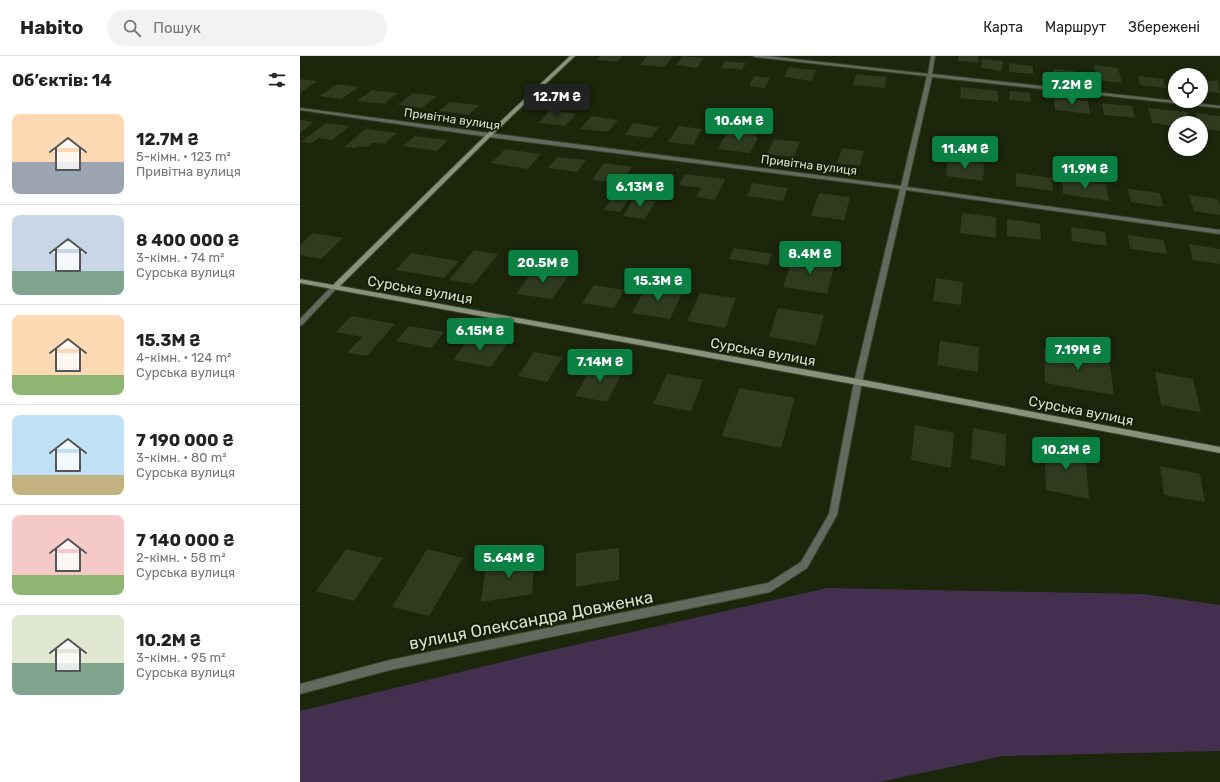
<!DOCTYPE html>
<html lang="uk">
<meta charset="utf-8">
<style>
body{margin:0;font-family:Rubik,sans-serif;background:#f2f2f2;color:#222;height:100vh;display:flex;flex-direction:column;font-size:15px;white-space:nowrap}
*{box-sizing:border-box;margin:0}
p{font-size:13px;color:#767676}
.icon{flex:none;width:22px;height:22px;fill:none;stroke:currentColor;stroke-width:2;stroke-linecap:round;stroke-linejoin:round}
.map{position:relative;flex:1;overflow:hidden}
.side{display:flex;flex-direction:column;background:#fff;width:300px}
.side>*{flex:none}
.buttons{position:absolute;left:868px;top:12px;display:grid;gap:8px}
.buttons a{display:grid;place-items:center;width:40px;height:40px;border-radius:50%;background:#fff;box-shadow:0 2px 6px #0003;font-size:20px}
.price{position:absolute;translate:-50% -34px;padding:0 9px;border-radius:4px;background:#0b8043;color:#fff;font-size:13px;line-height:26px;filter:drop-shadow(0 1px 2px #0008)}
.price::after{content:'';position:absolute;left:50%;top:24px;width:12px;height:9px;margin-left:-6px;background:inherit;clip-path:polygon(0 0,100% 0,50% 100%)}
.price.selected{background:#222;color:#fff}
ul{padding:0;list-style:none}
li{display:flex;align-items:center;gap:12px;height:100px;padding:0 12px}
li+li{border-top:1px solid #e0e0e0}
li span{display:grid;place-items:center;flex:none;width:112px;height:80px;border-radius:8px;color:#555}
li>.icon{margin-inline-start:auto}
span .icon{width:48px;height:48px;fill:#fffc;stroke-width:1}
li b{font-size:17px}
h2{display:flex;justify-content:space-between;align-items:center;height:48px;padding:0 12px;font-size:17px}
header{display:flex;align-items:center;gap:24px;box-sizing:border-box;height:56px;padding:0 20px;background:#fff;border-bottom:1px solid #e0e0e0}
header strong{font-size:19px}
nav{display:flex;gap:22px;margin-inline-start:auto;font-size:14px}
.search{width:280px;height:36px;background:#f2f2f2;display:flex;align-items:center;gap:10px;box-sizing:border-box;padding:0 14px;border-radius:22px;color:#767676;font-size:15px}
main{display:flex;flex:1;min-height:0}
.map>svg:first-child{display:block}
.green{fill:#43304f}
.building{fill:#2f3a1e}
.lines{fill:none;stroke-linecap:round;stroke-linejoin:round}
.street-casing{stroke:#39442a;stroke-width:2}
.secondary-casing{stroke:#39442a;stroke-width:2}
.street{fill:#63695c;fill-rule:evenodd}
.secondary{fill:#88927d;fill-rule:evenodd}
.labels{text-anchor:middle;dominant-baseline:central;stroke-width:3.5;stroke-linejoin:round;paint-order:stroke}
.far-street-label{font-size:12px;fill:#d8e0cf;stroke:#121d03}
.street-label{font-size:14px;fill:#d8e0cf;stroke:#121d03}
.near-street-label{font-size:17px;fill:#d8e0cf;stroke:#121d03}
</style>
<header>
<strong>Habito</strong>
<div class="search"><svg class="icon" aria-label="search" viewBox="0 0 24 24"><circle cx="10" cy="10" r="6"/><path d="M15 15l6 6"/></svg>Пошук</div>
<nav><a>Карта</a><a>Маршрут</a><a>Збережені</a></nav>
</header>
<main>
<section class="side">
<h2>Об’єктів: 14<svg class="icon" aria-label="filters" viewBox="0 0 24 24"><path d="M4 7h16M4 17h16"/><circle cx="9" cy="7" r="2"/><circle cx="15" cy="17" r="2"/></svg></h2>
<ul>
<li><span style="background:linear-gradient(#ffd9b3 60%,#9aa5b1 0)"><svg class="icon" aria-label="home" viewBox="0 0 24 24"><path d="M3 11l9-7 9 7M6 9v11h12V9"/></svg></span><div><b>12.7M ₴</b><p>5-кімн. · 123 m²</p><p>Привітна вулиця</p></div></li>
<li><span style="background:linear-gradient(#c9d6e8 70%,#7fa58c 0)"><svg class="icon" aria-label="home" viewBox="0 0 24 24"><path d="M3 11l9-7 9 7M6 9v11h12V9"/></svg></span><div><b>8 400 000 ₴</b><p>3-кімн. · 74 m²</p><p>Сурська вулиця</p></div></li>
<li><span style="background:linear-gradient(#ffd9b3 75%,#8fb573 0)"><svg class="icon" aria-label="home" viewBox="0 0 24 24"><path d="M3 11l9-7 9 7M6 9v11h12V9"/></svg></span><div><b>15.3M ₴</b><p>4-кімн. · 124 m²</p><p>Сурська вулиця</p></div></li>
<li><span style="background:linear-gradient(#bfe0f5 75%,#c2b280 0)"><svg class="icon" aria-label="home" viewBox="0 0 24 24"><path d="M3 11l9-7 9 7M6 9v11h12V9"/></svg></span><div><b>7 190 000 ₴</b><p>3-кімн. · 80 m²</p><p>Сурська вулиця</p></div></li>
<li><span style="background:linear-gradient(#f6c9c9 75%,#8fb573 0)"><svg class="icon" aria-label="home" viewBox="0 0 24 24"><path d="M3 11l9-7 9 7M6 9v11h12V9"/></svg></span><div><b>7 140 000 ₴</b><p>2-кімн. · 58 m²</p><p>Сурська вулиця</p></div></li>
<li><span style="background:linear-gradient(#dfe7d0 60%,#7fa58c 0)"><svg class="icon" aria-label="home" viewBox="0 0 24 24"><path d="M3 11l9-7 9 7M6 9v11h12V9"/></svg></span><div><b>10.2M ₴</b><p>3-кімн. · 95 m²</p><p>Сурська вулиця</p></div></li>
</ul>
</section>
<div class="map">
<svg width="920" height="726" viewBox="0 0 920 726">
<rect width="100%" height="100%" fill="#1b260b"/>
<path class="green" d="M527,532L843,538L920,549V695L703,700L579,726H0V655L226,600Z"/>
<g class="building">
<path d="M300,0H322L317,6L297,4Z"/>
<path d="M347,0H373L365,11L340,9Z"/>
<path d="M383,0L404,2L397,12L376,9Z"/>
<path d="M659,0H678V7L658,5Z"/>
<path d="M682,3L703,5L702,15L681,12Z"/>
<path d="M425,5L446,7L442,14L421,12Z"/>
<path d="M709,7L733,10V18L709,16Z"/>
<path d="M794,9L818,12L822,27L796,24Z"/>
<path d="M489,11L503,13L516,14L512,25L484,21Z"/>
<path d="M753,13L775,15L776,23L753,20Z"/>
<path d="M556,18L587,21L585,32L553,29Z"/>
<path d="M454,20L470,22L465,32L449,30Z"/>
<path d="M838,20L863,23L866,32L840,29Z"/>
<path d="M0,23L17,25L0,37Z"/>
<path d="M901,24L918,25L920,37L901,35Z"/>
<path d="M37,28L59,31L41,43L19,40Z"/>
<path d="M661,31L698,35V46L660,42Z"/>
<path d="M72,34L98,37L84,48L57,45Z"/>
<path d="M710,35L730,37L731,46L709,44Z"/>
<path d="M113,37L137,40L122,52L98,49Z"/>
<path d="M754,41L788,45L790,58L755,54Z"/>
<path d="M150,46L179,49L169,59L139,55Z"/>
<path d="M802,47L832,50L835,62L804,59Z"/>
<path d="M848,52L887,56L891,67H875V70L852,67Z"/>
<path d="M250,54L276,58L265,70L239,67Z"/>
<path d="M896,57L920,60V75L902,73Z"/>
<path d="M291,60L318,64L308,76L280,73Z"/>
<path d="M0,64L14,66L0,77Z"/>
<path d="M26,67L50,70L32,84L18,82L12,87L1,86Z"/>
<path d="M333,67L359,71L351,82L325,79Z"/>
<path d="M379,70L402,73L393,89L368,86Z"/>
<path d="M66,73L97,77L84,88L73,87L67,91L59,90L56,92L44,91Z"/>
<path d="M435,76L452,78L458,82L450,97L418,93L426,78Z"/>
<path d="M115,80L148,84L137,95L103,90Z"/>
<path d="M474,83L500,86L494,101L467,98Z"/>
<path d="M542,92L564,95L560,110L537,107Z"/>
<path d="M205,93L241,98L228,113L191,107Z"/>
<path d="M257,101L286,104L277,116L248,112Z"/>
<path d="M648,103L684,108L683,125L646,120Z"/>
<path d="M304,107L332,111L321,127L292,124Z"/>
<path d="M716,117L752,122L753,135L716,130Z"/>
<path d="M385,118L425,123L415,144L396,141L401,132L379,129Z"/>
<path d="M762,123L806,128L809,145L763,138Z"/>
<path d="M452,127L488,132L483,145L447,140Z"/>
<path d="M318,133L334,135L320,156L304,154Z"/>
<path d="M828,133L860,137L863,151L831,146Z"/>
<path d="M519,137L550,141L544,164L511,160Z"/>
<path d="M889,139L918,143L920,150V159L894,155Z"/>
<path d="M334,142L356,145L345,163L323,160Z"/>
<path d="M662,157L696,161V182L660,177Z"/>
<path d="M707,163L740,168L741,184L707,180Z"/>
<path d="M771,171L805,176L807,190L772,185Z"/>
<path d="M13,177L43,182L21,203L0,199V189Z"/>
<path d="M828,179L864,184L867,198L830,193Z"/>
<path d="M889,188L920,193V208L893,204Z"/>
<path d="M434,192L472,198L468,209L429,203Z"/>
<path d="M174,194L198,198L174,228L149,224Z"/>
<path d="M111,197L159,205L144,222L96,214Z"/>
<path d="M493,200L535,206L527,238L483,231Z"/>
<path d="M234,213L269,219L252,243L216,238Z"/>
<path d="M636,222L663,226L661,249L633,245Z"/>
<path d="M294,229L324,234L314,252L282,247Z"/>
<path d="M347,229L383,235L370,263L332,257Z"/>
<path d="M400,237L436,242L425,272L387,265Z"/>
<path d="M478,252L524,259L516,289L469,281Z"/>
<path d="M51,260L95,268L67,300L47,297L62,281L36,276Z"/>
<path d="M109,270L144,276L132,292L96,285Z"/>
<path d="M169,282L207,288L191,311L153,304Z"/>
<path d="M640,285L679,291L678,316L637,309Z"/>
<path d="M744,292L809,303L814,339L745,327Z"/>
<path d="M234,296L262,301L247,326L218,320Z"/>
<path d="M294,307L324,313L307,346L275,340Z"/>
<path d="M855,316L893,323L901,356L861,349Z"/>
<path d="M367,318L403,324L391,355L353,348Z"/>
<path d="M439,332L495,342L481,392L422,380Z"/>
<path d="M615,369L654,377L651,412L611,404Z"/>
<path d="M673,372L706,378L705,410L671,403Z"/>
<path d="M744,387L785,395L789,443L746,434Z"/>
<path d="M860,410L900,418L905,446L864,439Z"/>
<path d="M319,492V524L276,531V497Z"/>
<path d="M46,493L83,502L54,545L16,535Z"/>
<path d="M127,493L163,502L129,560L92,551Z"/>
<path d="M235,500L232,538L181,546L186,508Z"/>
</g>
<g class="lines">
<defs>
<g id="street">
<path d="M453,0H467L628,18L631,0H635L632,18L920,50V52L632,21L607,131L920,174V178L606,134L562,326L537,459L507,512L470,536L90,614L0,638V628L90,604L468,527L501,506L529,458L554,326L600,133L189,81L0,54V52L189,77L601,130L627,20L455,1Z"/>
<path d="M32,230H36L37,232L2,269H0V263Z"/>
</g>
<path id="secondary" d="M270,0H275L191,80L40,230L558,323L920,391V397L558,329L0,227V223L33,229L187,78Z"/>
</defs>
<use href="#street" class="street-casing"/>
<use href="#secondary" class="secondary-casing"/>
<use href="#street" class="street"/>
<use href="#secondary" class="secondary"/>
</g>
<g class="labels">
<g class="far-street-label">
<text transform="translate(152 63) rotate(8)">Привітна вулиця</text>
<text transform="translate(509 109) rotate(7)">Привітна вулиця</text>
</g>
<g class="street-label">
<text transform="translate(120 234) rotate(10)">Сурська вулиця</text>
<text transform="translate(463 296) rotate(10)">Сурська вулиця</text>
<text transform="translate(781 355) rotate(11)">Сурська вулиця</text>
</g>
<g class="near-street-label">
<text transform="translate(231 564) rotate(-11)">вулиця Олександра Довженка</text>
</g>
</g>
</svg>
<div class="buttons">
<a><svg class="icon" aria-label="locate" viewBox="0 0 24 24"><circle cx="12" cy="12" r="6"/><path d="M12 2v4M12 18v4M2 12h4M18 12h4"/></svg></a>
<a><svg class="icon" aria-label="layers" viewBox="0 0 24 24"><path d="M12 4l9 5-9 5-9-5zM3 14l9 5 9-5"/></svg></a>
</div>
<b class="price" style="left:772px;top:50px">7.2M ₴</b>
<b class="price selected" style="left:257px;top:62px">12.7M ₴</b>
<b class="price" style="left:439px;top:86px">10.6M ₴</b>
<b class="price" style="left:665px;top:114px">11.4M ₴</b>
<b class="price" style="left:785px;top:134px">11.9M ₴</b>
<b class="price" style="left:340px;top:152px">6.13M ₴</b>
<b class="price" style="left:510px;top:219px">8.4M ₴</b>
<b class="price" style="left:243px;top:228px">20.5M ₴</b>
<b class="price" style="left:358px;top:246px">15.3M ₴</b>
<b class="price" style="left:180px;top:296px">6.15M ₴</b>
<b class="price" style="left:778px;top:315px">7.19M ₴</b>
<b class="price" style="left:300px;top:327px">7.14M ₴</b>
<b class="price" style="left:766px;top:415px">10.2M ₴</b>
<b class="price" style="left:209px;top:523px">5.64M ₴</b>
</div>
</main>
